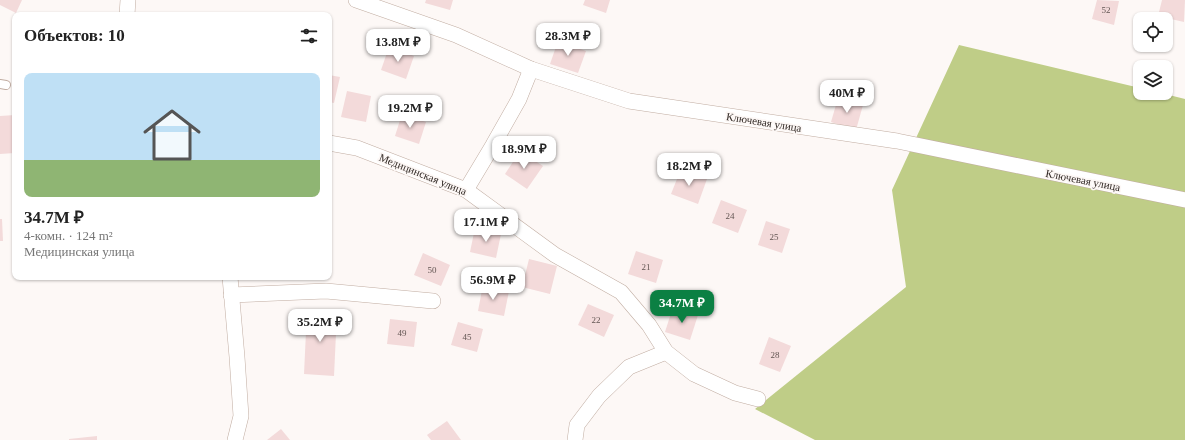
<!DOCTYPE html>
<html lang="ru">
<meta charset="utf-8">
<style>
body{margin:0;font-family:"Times New Roman",serif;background:#f6f6f6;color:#222;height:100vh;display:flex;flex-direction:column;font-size:15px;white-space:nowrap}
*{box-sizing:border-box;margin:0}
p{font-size:13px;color:#767676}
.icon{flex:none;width:22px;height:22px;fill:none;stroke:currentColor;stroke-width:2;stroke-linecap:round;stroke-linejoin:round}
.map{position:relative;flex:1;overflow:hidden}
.sheet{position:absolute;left:12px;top:12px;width:320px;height:268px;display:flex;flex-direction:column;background:#fff;border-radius:8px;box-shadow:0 1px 3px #0004}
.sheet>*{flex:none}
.buttons{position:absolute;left:1133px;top:12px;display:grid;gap:8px}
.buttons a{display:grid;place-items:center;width:40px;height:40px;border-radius:8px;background:#fff;box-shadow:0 1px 3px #0004;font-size:20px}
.price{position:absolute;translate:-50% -34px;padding:0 9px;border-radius:8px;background:#fff;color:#222;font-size:13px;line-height:26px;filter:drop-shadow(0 1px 2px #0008)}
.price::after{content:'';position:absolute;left:50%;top:24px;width:12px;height:9px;margin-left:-6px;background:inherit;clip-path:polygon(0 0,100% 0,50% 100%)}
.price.current{background:#0b8043;color:#fff}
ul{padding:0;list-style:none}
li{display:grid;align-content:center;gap:8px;height:212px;padding:0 12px}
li+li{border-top:1px solid #e0e0e0}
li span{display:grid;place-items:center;height:124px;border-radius:8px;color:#555}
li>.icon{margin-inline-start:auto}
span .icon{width:72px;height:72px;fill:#fffc;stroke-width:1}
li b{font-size:17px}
h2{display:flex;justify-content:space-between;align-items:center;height:48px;padding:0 12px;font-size:17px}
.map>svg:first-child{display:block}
.forest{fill:#bfcd87}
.building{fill:#f3dada}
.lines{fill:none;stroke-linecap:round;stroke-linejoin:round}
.service-casing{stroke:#c1ada2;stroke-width:10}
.minor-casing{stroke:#c1ada2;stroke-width:16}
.service{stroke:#fff;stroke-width:8}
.minor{stroke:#fff;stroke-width:15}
.labels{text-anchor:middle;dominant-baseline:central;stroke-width:3.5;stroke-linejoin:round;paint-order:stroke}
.number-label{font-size:9px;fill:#625552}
.street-label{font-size:11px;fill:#312925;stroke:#fdf8f6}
</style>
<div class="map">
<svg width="1185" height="440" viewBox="0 0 1185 440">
<rect width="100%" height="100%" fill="#fdf8f6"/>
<path class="forest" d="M959,45L1140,88V93H1161L1185,99V440H815L755,409L906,287L892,190Z"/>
<g class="building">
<path d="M0,0H22L16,13L0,5Z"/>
<path d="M426,0H453L450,10L425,3Z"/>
<path d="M585,0H610L606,13L583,5Z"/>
<path d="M1097,0L1119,1L1114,25L1092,19Z"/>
<path d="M1162,0H1185L1184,22L1158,16Z"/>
<path d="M558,41L586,51L578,73L550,64Z"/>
<path d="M389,47L414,56L406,79L381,70Z"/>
<path d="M329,75L340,77L334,103L329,102Z"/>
<path d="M347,91L371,96L366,122L341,117Z"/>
<path d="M838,98L863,105L856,130L831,122Z"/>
<path d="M402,114L426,122L419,144L395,136Z"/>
<path d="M15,115V153L0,154V116Z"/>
<path d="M520,151L543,166L527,189L505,174Z"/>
<path d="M681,169L707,179L698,204L671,194Z"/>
<path d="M721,200L747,210L738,233L712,223Z"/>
<path d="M0,219H2L3,241H0Z"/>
<path d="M766,221L790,229L782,253L758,245Z"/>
<path d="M475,228L501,234L496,258L470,252Z"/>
<path d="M636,251L663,260L656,283L628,274Z"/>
<path d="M423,253L450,265L441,286L414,275Z"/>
<path d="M529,259L557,266L550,294L522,287Z"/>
<path d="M483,285L509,291L504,316L478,311Z"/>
<path d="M588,304L614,315L604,337L578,325Z"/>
<path d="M673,307L698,315L690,340L665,332Z"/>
<path d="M307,310L337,312L334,376L304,374Z"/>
<path d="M390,319L417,322L414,347L387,344Z"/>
<path d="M458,322L483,329L477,352L451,345Z"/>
<path d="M769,337L791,346L780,372L759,364Z"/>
<path d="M447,421L461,440H431L427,435Z"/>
<path d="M281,429L290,440H267Z"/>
<path d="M97,436V440H69V439Z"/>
</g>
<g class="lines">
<defs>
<path id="service" d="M0,84L6,85"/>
<g id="minor">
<path d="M356,0L456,35L531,69L629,101L897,141L1185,200"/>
<path d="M127,15L128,0"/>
<path d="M329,143L357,148L466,190L555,255L621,292L649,325L666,352L694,374L735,393L758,399"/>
<path d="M466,190L493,145L519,99L531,69"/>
<path d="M230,277L237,357L241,416L235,440"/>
<path d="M231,295L326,291L433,301"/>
<path d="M575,440L577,425L599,396L629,367L666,352"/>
</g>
</defs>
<use href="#service" class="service-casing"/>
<use href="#minor" class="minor-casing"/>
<use href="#service" class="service"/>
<use href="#minor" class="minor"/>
</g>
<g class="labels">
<g class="number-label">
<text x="1106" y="10">52</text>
<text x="730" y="216">24</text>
<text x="774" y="237">25</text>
<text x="646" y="267">21</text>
<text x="432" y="270">50</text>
<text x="596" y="320">22</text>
<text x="402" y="333">49</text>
<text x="467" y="337">45</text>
<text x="775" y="355">28</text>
</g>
<g class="street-label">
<text transform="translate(764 122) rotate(9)">Ключевая улица</text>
<text transform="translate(423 174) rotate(22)">Медицинская улица</text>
<text transform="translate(1083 180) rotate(11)">Ключевая улица</text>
</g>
</g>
</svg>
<div class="buttons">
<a><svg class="icon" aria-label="locate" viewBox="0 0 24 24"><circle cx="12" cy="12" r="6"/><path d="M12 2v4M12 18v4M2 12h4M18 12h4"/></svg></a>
<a><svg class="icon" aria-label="layers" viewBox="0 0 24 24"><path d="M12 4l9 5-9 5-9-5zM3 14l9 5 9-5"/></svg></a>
</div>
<b class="price" style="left:568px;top:57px">28.3M ₽</b>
<b class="price" style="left:398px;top:63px">13.8M ₽</b>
<b class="price" style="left:847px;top:114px">40M ₽</b>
<b class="price" style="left:410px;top:129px">19.2M ₽</b>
<b class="price" style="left:524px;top:170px">18.9M ₽</b>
<b class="price" style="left:689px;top:187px">18.2M ₽</b>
<b class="price" style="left:486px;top:243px">17.1M ₽</b>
<b class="price" style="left:493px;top:301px">56.9M ₽</b>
<b class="price current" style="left:682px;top:324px">34.7M ₽</b>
<b class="price" style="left:320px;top:343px">35.2M ₽</b>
<section class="sheet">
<h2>Объектов: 10<svg class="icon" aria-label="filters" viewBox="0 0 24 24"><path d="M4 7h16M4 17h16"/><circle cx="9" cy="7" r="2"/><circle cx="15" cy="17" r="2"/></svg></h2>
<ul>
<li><span style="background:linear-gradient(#bfe0f5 70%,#8fb573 0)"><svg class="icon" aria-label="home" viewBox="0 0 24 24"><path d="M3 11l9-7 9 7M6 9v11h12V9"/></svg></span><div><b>34.7M ₽</b><p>4-комн. · 124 m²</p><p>Медицинская улица</p></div></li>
</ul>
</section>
</div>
